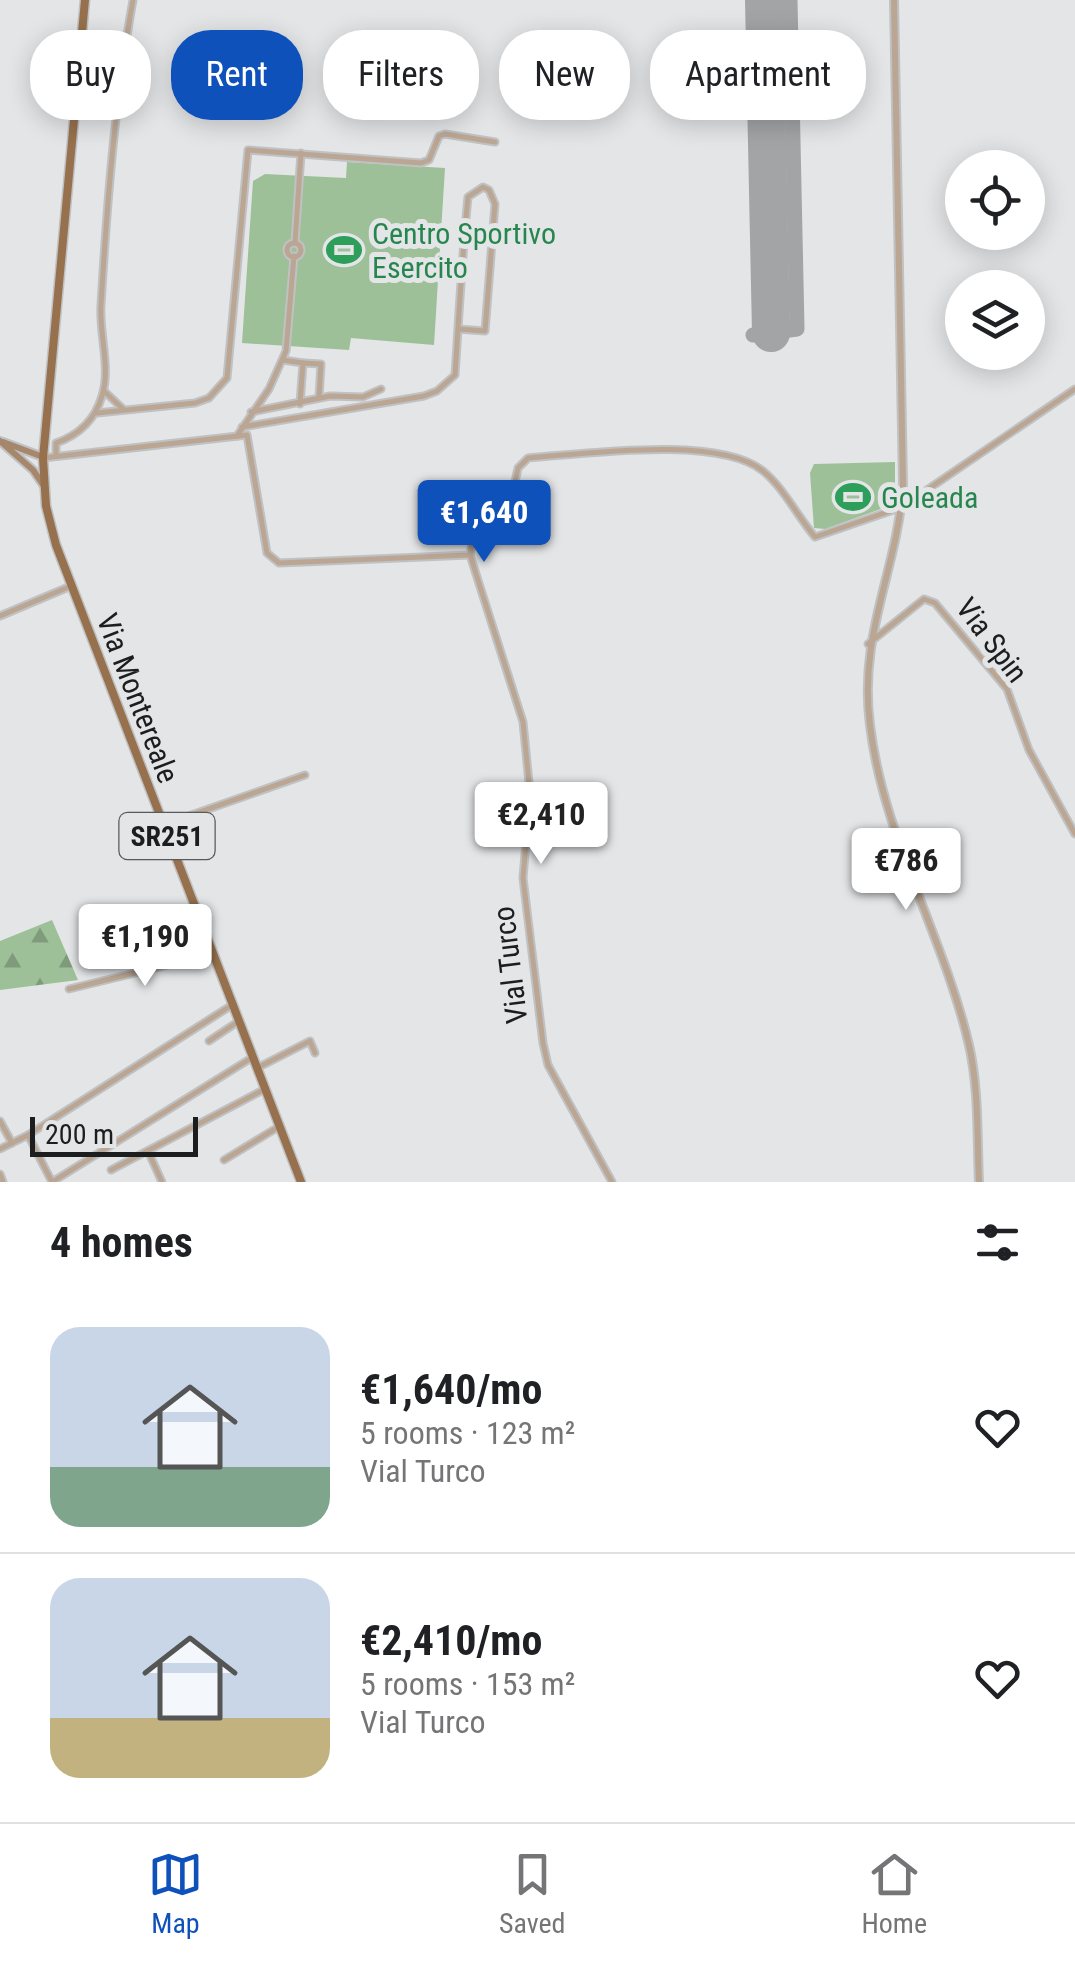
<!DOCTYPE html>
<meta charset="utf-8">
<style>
body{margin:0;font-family:"Roboto Condensed",sans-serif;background:#f2f2f2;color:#202124;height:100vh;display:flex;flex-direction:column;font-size:38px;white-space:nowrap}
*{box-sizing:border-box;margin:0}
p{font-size:32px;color:#757577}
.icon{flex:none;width:55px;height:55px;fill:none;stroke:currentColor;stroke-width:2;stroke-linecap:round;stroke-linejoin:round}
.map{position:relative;height:1182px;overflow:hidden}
.side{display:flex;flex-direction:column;background:#fff;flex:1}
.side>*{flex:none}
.banner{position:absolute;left:30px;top:30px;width:1015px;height:90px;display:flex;gap:20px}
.buttons{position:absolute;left:945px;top:150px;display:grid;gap:20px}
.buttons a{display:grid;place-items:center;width:100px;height:100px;border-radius:50%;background:#fff;box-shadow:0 5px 25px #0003;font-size:50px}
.scale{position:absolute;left:30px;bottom:25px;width:168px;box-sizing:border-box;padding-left:10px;border:5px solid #1c1d1e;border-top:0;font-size:28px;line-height:35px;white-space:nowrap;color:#1c1d1e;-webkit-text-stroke:8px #e3e5e7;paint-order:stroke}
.price{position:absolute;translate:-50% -85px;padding:0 22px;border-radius:10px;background:#fff;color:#222;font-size:32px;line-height:65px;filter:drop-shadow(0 2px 5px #0008)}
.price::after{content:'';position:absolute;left:50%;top:60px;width:30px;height:22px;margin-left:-15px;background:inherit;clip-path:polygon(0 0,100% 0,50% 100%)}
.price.active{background:#0e51bb;color:#fff}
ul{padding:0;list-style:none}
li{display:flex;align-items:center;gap:30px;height:250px;padding:0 50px}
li+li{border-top:2px solid #e0e0e0}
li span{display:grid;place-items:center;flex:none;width:280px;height:200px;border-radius:30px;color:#555}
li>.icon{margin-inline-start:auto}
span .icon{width:120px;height:120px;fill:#fffc;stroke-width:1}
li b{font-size:42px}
h2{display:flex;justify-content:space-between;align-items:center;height:120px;padding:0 50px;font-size:42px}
.tag{padding:0 35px;border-radius:40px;background:#fff;box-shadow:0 5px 25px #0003;font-size:35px;line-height:90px}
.tag.active{background:#0e51bb;color:#fff}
.dock{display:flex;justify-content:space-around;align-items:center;height:140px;border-top:2px solid #e0e0e0;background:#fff;font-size:28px;color:#757577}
.dock a{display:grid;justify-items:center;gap:5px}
.dock .active{color:#0e51bb}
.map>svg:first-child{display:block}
.forest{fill:url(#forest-firs)}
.pitch{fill:#9dc099}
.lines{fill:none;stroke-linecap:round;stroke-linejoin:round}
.taxiway{stroke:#a2a4a5;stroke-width:15}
.runway{stroke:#a2a4a5;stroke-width:38}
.minor-casing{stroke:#bfc1c3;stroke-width:9}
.tertiary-casing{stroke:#bfc1c3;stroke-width:10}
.secondary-casing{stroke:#bfc1c3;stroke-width:10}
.primary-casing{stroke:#bfc1c3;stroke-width:11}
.minor{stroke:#bba693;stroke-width:5}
.tertiary{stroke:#bba693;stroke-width:6}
.secondary{stroke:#a6876b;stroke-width:6}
.primary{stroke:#97714d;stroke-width:8}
.labels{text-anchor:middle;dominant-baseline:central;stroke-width:10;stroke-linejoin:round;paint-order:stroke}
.shield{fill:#e3e5e7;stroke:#58595a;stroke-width:2.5}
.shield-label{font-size:28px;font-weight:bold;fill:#1c1d1e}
.leisure-label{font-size:30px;fill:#27864d;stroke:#e3e5e7;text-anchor:start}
.street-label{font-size:30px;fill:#1c1d1e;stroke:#e3e5e7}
</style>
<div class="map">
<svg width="1075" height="1182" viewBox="0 0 1075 1182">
<defs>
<pattern id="forest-firs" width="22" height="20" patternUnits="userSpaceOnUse" patternTransform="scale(2.5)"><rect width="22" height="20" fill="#9dc099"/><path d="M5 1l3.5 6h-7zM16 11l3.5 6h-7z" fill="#7f9b7c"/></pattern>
</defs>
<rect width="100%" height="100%" fill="#e3e5e7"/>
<path class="forest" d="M52,920L78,980L0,990V941Z"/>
<g class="pitch">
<path d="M347,162L445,168L434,345L351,338L349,350L242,343L253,181L265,174L346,178Z"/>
<path d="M895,462V495L889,506L825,529L814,528L810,473L814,464Z"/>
</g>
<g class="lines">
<path class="taxiway" d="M753,335L797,329L790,0"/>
<path class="runway" d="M764,0L771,333"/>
<defs>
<g id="minor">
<path d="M295,243L301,153"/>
<circle cx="294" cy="250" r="7"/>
<path d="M283,360L303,363"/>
<path d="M104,391L123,409"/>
<path d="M300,404L303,363L321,364L319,398"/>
<path d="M251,412L330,396L363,397L381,389"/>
<path d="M97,413L195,403L209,398L227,378L248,150L421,163L429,160L439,136L445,134L495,142"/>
<path d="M242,427L424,396L437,391L455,375C459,315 462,256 468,197L483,187L489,190L495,204L485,331L458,329"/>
<path d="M237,436L269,389L286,351L294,256"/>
<path d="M56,456V443C79,435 95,420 102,396C111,367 99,335 101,305C107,203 115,100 133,0"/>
<path d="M43,458L247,435L267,553L279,563L470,555L473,536L482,525L507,520L518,468L528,458C584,454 719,435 763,471C783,487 798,517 815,537L902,507L1075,389"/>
<path d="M470,555L523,722L530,793L523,878L543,1043L548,1065L612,1182"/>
<path d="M0,616L71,586"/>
<path d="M868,644L924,599L935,603L1007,689L1029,750L1075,834"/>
<path d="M163,825L305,775"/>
<path d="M69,989L213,954"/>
<path d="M209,1041L239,1021"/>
<path d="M257,1068L310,1041L315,1053"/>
<path d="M0,1121L12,1143"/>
<path d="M28,1135L232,1005"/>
<path d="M0,1149L28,1135L52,1182"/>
<path d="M148,1151L162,1182"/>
<path d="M224,1160L280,1126"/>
<path d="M111,1170L265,1089"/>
<path d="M0,1174L3,1182"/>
<path d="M52,1182L253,1057"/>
</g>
<path id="tertiary" d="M894,0L903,484C898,570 858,633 870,725C883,836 944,937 969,1045C979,1089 977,1137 979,1182"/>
<g id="secondary">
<path d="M0,441L33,470L44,486"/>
<path d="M3,442L43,457"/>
</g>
<path id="primary" d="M85,0L43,458L46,506L56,545L301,1182"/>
</defs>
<use href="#minor" class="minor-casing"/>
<use href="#tertiary" class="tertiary-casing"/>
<use href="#secondary" class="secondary-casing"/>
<use href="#primary" class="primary-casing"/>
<use href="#minor" class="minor"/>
<use href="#tertiary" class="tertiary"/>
<use href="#secondary" class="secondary"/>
<use href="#primary" class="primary"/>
</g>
<defs>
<symbol id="stadium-bare" viewBox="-9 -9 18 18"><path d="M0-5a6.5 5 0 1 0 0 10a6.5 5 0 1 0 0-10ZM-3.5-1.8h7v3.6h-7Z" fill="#2e9e5b" stroke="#e3e5e7" stroke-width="2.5" paint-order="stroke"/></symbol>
</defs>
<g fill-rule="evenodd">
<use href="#stadium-bare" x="319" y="225" width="50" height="50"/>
<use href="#stadium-bare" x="828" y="472" width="50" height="50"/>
</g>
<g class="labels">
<rect class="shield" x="119.5" y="813" width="95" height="46" rx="8"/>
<g class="shield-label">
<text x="167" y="836">SR251</text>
</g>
<g class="leisure-label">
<text x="372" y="233">Centro Sportivo<tspan x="372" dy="34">Esercito</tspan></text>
<text x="881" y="497">Goleada</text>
</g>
<g class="street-label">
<text transform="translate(992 640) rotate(53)">Via Spin</text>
<text transform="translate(138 698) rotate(69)">Via Montereale</text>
<text transform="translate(510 965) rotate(-97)">Vial Turco</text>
</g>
</g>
</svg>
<div class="buttons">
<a><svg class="icon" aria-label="locate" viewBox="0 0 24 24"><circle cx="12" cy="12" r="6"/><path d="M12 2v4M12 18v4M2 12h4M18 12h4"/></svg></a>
<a><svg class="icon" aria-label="layers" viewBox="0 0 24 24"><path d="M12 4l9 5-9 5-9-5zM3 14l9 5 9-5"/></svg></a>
</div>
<div class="scale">200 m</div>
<b class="price active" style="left:484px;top:565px">€1,640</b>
<b class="price" style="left:541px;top:867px">€2,410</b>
<b class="price" style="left:906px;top:913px">€786</b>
<b class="price" style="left:145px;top:989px">€1,190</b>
<div class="banner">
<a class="tag">Buy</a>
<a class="tag active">Rent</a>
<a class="tag">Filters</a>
<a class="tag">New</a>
<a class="tag">Apartment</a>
</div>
</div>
<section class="side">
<h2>4 homes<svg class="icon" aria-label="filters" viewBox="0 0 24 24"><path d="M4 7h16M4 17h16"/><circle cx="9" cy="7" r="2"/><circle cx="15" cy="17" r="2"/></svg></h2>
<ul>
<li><span style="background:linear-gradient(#c9d6e8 70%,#7fa58c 0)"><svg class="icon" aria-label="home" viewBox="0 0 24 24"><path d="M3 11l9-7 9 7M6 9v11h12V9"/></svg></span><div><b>€1,640/mo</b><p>5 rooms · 123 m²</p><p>Vial Turco</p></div><svg class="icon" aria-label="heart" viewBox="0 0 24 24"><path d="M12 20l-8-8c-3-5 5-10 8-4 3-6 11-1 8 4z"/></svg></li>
<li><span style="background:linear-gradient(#c9d6e8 70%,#c2b280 0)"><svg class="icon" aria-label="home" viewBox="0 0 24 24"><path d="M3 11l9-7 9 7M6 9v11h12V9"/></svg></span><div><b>€2,410/mo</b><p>5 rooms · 153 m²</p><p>Vial Turco</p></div><svg class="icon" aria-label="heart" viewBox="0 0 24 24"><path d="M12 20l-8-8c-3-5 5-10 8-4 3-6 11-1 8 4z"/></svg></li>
</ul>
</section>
<nav class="dock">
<a class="active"><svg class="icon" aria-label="map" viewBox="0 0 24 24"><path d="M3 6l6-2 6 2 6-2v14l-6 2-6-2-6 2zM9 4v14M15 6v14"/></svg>Map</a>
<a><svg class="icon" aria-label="saved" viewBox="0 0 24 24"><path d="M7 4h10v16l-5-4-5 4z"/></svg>Saved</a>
<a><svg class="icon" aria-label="home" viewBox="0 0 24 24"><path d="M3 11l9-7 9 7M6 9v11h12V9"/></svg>Home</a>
</nav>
